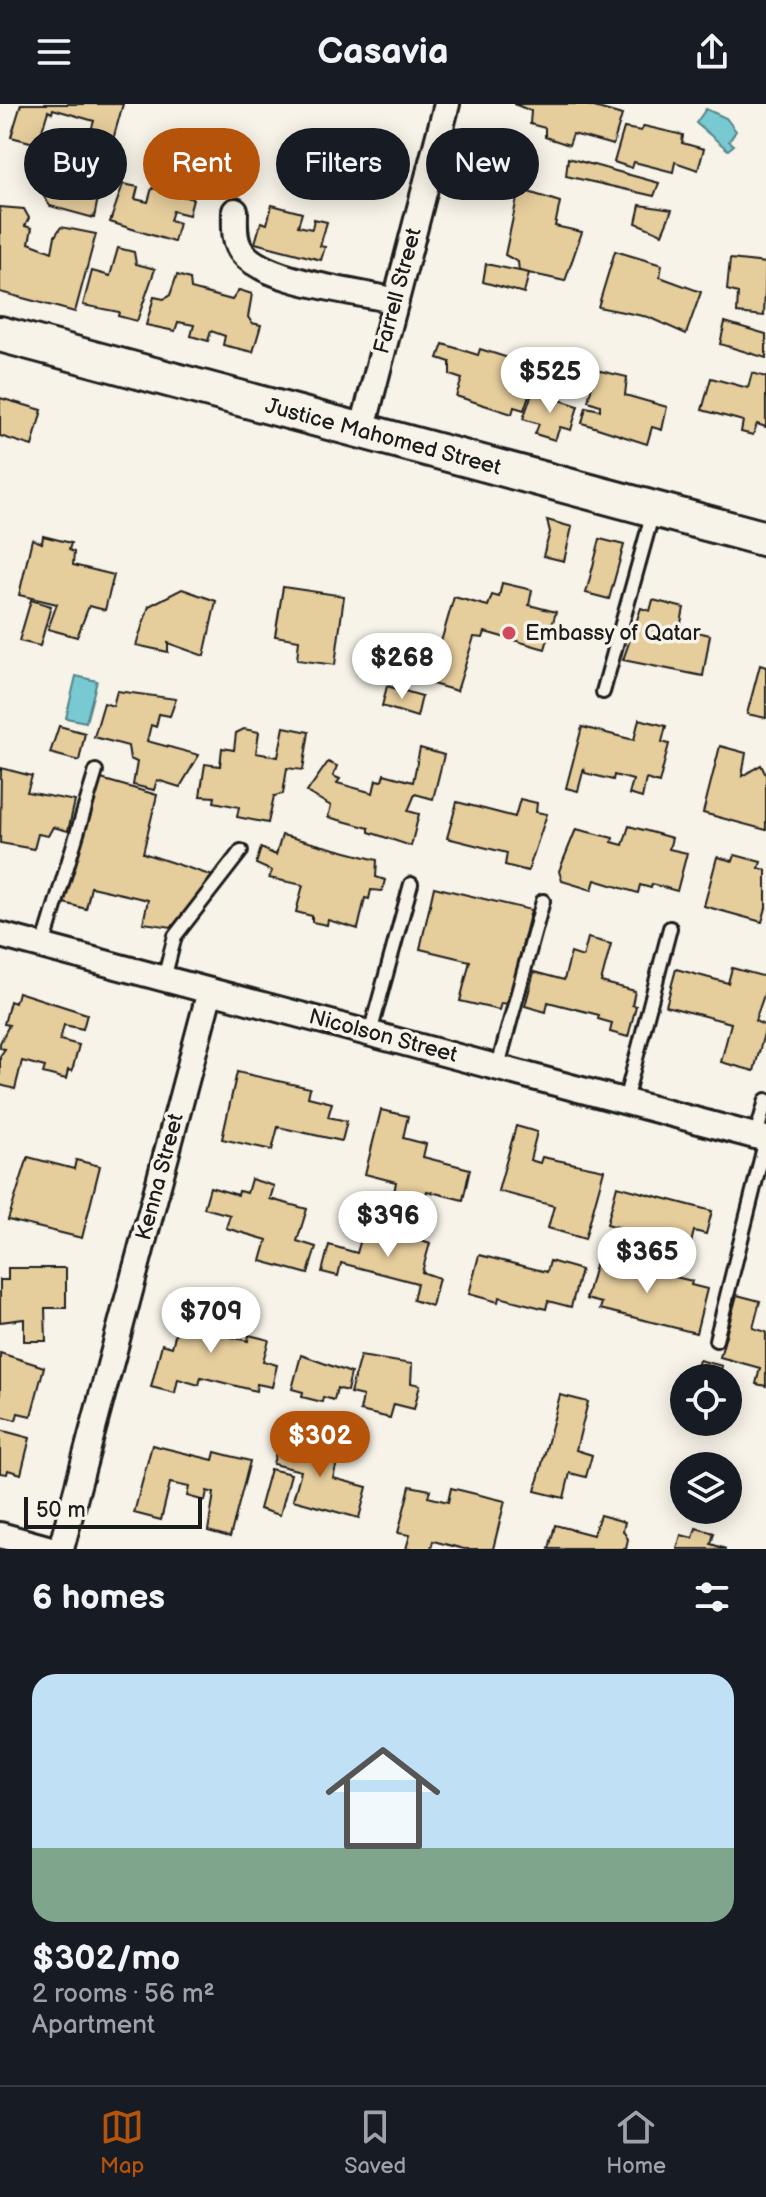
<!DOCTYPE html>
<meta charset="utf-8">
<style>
body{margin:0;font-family:"Balsamiq Sans",sans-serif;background:#242831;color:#f1f3f6;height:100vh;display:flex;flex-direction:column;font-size:30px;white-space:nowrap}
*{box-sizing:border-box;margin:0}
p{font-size:26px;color:#9ea1a6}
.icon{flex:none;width:44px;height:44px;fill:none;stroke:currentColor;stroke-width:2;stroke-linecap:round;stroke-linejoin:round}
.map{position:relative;height:1445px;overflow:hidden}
.sheet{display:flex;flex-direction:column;background:#171b24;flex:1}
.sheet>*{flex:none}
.banner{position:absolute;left:24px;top:24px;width:718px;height:72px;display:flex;gap:16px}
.buttons{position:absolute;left:670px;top:1260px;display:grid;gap:16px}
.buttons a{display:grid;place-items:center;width:72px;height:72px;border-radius:50%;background:#171b24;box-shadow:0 4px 20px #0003;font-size:40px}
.scale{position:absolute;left:24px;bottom:20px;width:178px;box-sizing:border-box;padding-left:8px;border:4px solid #1c1c1c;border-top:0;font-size:22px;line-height:28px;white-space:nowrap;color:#1c1c1c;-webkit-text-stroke:6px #f7f3e8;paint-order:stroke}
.price{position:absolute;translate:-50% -68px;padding:0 18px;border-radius:28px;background:#fff;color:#222;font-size:26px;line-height:52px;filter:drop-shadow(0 2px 4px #0008)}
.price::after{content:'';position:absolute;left:50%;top:48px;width:24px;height:18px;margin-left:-12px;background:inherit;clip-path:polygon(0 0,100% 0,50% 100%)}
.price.current{background:#b45309;color:#fff}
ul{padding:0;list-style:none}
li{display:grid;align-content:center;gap:16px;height:424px;padding:0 32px}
li span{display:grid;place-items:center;height:248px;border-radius:24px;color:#555}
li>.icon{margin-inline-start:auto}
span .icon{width:144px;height:144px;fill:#fffc;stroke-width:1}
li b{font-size:34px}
h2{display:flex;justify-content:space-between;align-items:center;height:96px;padding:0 32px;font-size:34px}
.chip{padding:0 28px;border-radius:36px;background:#171b24;box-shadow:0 4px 20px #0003;font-size:28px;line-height:72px}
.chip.current{background:#b45309;color:#fff}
header{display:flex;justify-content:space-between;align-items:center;height:104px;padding:0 32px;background:#171b24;font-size:36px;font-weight:600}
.tabs{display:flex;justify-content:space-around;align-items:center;height:112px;border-top:2px solid #363941;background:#171b24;font-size:22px;color:#9ea1a6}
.tabs a{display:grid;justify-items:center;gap:4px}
.tabs .current{color:#b45309}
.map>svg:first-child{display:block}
.water{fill:#79c9d2;stroke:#548489;stroke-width:2}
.building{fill:#e6cd9c;stroke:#1c1c1c;stroke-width:2}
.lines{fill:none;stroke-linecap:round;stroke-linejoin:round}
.service-casing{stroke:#1c1c1c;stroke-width:18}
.minor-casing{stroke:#1c1c1c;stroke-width:30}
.secondary-casing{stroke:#1c1c1c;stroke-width:40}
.service{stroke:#f7f3e8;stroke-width:12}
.minor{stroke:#f7f3e8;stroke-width:24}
.secondary{stroke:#f7f3e8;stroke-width:34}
.poi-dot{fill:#d1495b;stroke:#f7f3e8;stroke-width:3}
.labels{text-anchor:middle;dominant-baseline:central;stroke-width:7;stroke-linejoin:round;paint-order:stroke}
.street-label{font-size:22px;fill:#1c1c1c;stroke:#f7f3e8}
.poi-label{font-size:22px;fill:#1c1c1c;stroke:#f7f3e8;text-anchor:start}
</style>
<header><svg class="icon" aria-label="menu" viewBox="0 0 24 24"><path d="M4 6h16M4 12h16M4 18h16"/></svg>Casavia<svg class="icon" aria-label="share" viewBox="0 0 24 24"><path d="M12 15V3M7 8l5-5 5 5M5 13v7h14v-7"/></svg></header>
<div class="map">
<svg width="766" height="1445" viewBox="0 0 766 1445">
<rect width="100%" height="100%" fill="#f7f3e8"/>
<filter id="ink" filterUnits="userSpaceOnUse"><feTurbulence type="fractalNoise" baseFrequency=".0125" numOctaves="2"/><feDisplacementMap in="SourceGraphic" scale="16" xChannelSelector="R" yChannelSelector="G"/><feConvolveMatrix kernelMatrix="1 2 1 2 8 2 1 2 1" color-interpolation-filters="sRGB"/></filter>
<g filter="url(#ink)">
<g class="water">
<path d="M706,5L726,14L736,27L729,37L734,41L728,46L696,19Z"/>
<path d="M76,572L97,577L86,618L66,614Z"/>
</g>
<g class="building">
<path d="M21,0H123L110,46L87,39L94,17L53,5L52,9L48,7L38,40L11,33Z"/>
<path d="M514,0H584L622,11L613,41L573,30L569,41L545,33V24L530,20L531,7Z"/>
<path d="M644,22L683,31L682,39L704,45L698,66L675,58L673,68L634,58L632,64L614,58L624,24L641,27Z"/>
<path d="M63,35L72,54L101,79L94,114L50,102L43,91L52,86L57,71L42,48Z"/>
<path d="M568,54L659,79L654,92L566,72Z"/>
<path d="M123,80L138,83L135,95L148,98L152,84L193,95L189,111L173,107L170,116L179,119L174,138L110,118Z"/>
<path d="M519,85L560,98L555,122L582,128L565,177L519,167L518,158L505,151Z"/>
<path d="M272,101L302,109L298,122L312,125L314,115L327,118L320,142L325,143L321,156L255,139L261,118L267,120Z"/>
<path d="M640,101L672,106L662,130L636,119Z"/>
<path d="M0,103L24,105L29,114L25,122L32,124L29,139L52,148L55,132L61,123L96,130L75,208L0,188Z"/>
<path d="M118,144L134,148L136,160L155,165L137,217L118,212L119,208L83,201L92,167L110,172Z"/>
<path d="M615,147L662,161L660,173L701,188L686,230L648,213L598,203Z"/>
<path d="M730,155L766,159L764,212L737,209L738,189L727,186Z"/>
<path d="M486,160L529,169L524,189L483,178Z"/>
<path d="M177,171L190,175L191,185L232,196L239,186L252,190L248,213L252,219L261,221L253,248L223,241L225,232L211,227L208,237L191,232L194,221L178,218L175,227L146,221L154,193L164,195L170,191Z"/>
<path d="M725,218L766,230V254L720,240Z"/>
<path d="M443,240L478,251L480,245L518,257L515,266L535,273L524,306L514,303L512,310L456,292L462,275L450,271V258L438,254Z"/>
<path d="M596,266L627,273L625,291L667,303L662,326L652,323L647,340L582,319L586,303L600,306V301L588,297Z"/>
<path d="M752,269L766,273V323L757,320L753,331L741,328L743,317L702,306L711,274L748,284Z"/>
<path d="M533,287L578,302L571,326L560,323L555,336L535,330L539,320L523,315Z"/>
<path d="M0,294L42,306L32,342L0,332Z"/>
<path d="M547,416L572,423L564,457L543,452L550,428Z"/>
<path d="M43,432L71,439L69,446L74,448L73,461L114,471L105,506L89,502L77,533L48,525L57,500L19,491L32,435L42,439Z"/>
<path d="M600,435L624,441L609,495L586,489Z"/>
<path d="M502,479L532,486L529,501L556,508L545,545L485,528L483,534L474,533L457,587L429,579L454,493L488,502L492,491L499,493Z"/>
<path d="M283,483L344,492L335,561L297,556L299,536L275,532Z"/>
<path d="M182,485L216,497L204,552L168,539V548L136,541L149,502Z"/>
<path d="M31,496L51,502L40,542L19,537Z"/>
<path d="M653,496L684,504L680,524L710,531L703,572L623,556L641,504L650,507Z"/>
<path d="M760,561L766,563V614L747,610Z"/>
<path d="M387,582L422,592L417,613L382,602Z"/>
<path d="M117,587L176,595L170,612L159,610L156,623L151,621L147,637L199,651L180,683L157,676L154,686L133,681L137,658L130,655L128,642L94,633L104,599L113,602Z"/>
<path d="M639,615L666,622L662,638L669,640L659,679L646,675L642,694L629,690L633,676L614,671L613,676L585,669L584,664L578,687L566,684L582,623L634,636Z"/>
<path d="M59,622L85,629L79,657L50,649Z"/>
<path d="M284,623L309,628L303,666L287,664L283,690L274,692L268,719L237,713L239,703L214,698L215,693L200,692L205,660L220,662L222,644L234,646L236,629L244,625L259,628L256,649L278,653Z"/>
<path d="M720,642L746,649L742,672L761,661L766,671V726L703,709Z"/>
<path d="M420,644L444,651L433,695L415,690L408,707L419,710L411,742L369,728V724L328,713L331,702L307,688L328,658L337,662L333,672L340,675L337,679L373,689L376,676L382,677L384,670L413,678Z"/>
<path d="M1,664L32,672L27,688L75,697L68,727L53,723L48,732L38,730L34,745L0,739Z"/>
<path d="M101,675L157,691L143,749L213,772L172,823L143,819L148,796L91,783L86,805L64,799Z"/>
<path d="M520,695L537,699L536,708L547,710L528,767L505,761L507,749L447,734L457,698L515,713Z"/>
<path d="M629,722L672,734L669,745L687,749L677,787L652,780L651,784L640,781L638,789L595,776L592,786L562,777L559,767L576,725L613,734L612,738L623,741Z"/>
<path d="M282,731L377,756L376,773L385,776L382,787L371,786L369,795L365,794L358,825L328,816L327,821L312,818V812L296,808L303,781L269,774L272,767L256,760L261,744L276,751Z"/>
<path d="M735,751L761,758L759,764L766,766V804L762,818L704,802L717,753L733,757Z"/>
<path d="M434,783L531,806L508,900L501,899L499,906L460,897L470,857L420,845Z"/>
<path d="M588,834L611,840L601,878L635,887L632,901L636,902L628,933L610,928L612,919L598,915L599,911L548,898L546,908L525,902L534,868L564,876L571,849L583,853Z"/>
<path d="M732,864L766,873V885L755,917L766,922L754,967L721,958L731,919L666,902L676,865L728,879Z"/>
<path d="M18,888L87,910L83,925L64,921L60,936L79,941L72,967L68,966L66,975L43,969L45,963L22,957L15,985L0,981V952L5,945L0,944V939L9,921L4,920L10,897L15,899Z"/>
<path d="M237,968L310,984L308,993L332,999L328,1013L347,1017L342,1037L278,1023L272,1046L222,1035Z"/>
<path d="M381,1006L408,1012L403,1034L426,1040L423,1053L470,1065L463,1096L427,1087L424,1096L394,1089L396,1078L365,1070Z"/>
<path d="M516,1022L537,1028L530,1056L540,1059L542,1053L604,1066L585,1135L548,1124L554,1102L498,1087Z"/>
<path d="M28,1053L74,1065L76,1056L100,1062L82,1134L8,1116Z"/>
<path d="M251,1075L274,1082L270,1095L307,1105L297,1137L316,1143L308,1170L261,1157L267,1136L226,1124L230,1111L204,1104L210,1083L238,1091L239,1087L247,1089Z"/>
<path d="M617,1082L712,1107L706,1130L694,1127L690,1143L607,1120Z"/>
<path d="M366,1117L430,1139L422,1168L439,1174L432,1202L413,1196L417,1179L341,1159L338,1172L322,1168L329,1141L357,1149Z"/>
<path d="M479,1151L547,1168L550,1157L581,1166L571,1203L548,1197L546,1205L499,1193L498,1198L469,1190Z"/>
<path d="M597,1154L692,1177L691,1181L707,1185L696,1229L600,1205L602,1199L586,1195Z"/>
<path d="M8,1164H66V1204H45L46,1237H24V1215L0,1218V1176H8Z"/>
<path d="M737,1191L760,1197L753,1224L766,1228V1282L756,1280L760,1264L720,1253Z"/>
<path d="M185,1194L199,1197L197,1207L227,1215L223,1231L248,1237L249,1231L269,1236L263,1257L277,1261L272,1283L257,1280L256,1287L201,1273L199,1281L178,1275L175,1289L151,1283L162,1240L172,1243Z"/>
<path d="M0,1249L44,1263L31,1312L18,1309L16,1316L0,1312Z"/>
<path d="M301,1251L351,1269L347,1287L337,1284L334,1296L323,1293L322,1298L302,1293L303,1288L292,1285Z"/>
<path d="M360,1252L412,1260L411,1279L420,1281L414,1305L394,1300L390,1314L360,1307L363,1292L350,1289Z"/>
<path d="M699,1256L722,1262L719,1274H694Z"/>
<path d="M560,1291L588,1298L576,1346L592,1351L586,1373L570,1369L564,1394L535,1387Z"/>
<path d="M0,1326L30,1334L21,1370L8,1366L7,1370L0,1369Z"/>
<path d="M279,1335L339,1351L333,1374L367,1383L359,1414L293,1396L301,1367L273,1360Z"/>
<path d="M152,1341L213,1356L215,1348L250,1357L230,1433L208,1427L214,1389L207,1387L205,1397L187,1392L189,1383L170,1379L161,1416L134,1409Z"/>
<path d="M270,1365L291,1370L280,1411L259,1405Z"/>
<path d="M410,1382L430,1386L428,1393L448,1398L451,1384L505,1397L493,1445H464L433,1437L431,1445H406L410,1431L398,1429Z"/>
<path d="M600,1411L625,1418L623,1427L628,1435L626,1445H549L555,1421L593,1431Z"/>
<path d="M696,1424L714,1429L711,1440L726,1445H677L681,1431L693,1434Z"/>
</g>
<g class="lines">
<defs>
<g id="service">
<path d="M603,588L653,408"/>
<path d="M43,842L96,667"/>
<path d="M164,875L175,832L241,747"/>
<path d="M370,929L411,780"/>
<path d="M498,962L543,797"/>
<path d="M625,997L670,824"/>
<path d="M756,1032L766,996"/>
<path d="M716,1236L766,1035"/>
</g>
<g id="minor">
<path d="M235,107C235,120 233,138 243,149C267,179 357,187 396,197"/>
<path d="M362,327L447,0"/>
<path d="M0,831L766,1035"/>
<path d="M0,1431L51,1445"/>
<path d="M61,1445L210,887"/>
</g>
<path id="secondary" d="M0,230L766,435"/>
</defs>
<use href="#service" class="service-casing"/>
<use href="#minor" class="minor-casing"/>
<use href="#secondary" class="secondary-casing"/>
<use href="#service" class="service"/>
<use href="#minor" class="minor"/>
<use href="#secondary" class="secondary"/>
</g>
</g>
<circle class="poi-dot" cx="509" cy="529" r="8"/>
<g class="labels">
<g class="street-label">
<text transform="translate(398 187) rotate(-75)">Farrell Street</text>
<text transform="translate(383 333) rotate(15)">Justice Mahomed Street</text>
<text transform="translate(383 932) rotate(15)">Nicolson Street</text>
<text transform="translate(160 1073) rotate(-75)">Kenna Street</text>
</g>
<g class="poi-label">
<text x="525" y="529">Embassy of Qatar</text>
</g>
</g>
</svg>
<div class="buttons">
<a><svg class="icon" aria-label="locate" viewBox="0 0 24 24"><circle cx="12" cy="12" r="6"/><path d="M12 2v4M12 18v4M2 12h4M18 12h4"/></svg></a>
<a><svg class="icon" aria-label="layers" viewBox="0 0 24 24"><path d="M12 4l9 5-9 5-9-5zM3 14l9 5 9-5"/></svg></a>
</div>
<div class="scale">50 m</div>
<b class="price" style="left:550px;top:311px">$525</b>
<b class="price" style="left:402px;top:597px">$268</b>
<b class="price" style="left:388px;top:1155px">$396</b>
<b class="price" style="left:647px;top:1191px">$365</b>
<b class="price" style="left:211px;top:1251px">$709</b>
<b class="price current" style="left:320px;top:1375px">$302</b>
<div class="banner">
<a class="chip">Buy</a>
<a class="chip current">Rent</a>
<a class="chip">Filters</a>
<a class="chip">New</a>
</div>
</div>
<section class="sheet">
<h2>6 homes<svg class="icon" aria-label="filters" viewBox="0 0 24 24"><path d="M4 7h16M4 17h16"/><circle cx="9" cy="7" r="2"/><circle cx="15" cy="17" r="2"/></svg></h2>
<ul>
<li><span style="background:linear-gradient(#bfe0f5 70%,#7fa58c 0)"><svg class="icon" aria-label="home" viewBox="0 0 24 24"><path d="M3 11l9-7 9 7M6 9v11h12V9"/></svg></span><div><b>$302/mo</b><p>2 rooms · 56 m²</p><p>Apartment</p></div></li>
</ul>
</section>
<nav class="tabs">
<a class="current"><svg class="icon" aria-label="map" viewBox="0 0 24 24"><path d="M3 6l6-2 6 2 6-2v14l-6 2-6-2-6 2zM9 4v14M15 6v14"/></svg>Map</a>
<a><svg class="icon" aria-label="saved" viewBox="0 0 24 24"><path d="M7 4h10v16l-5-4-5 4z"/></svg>Saved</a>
<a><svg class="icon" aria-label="home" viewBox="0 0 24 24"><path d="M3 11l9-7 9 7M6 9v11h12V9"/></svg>Home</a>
</nav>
